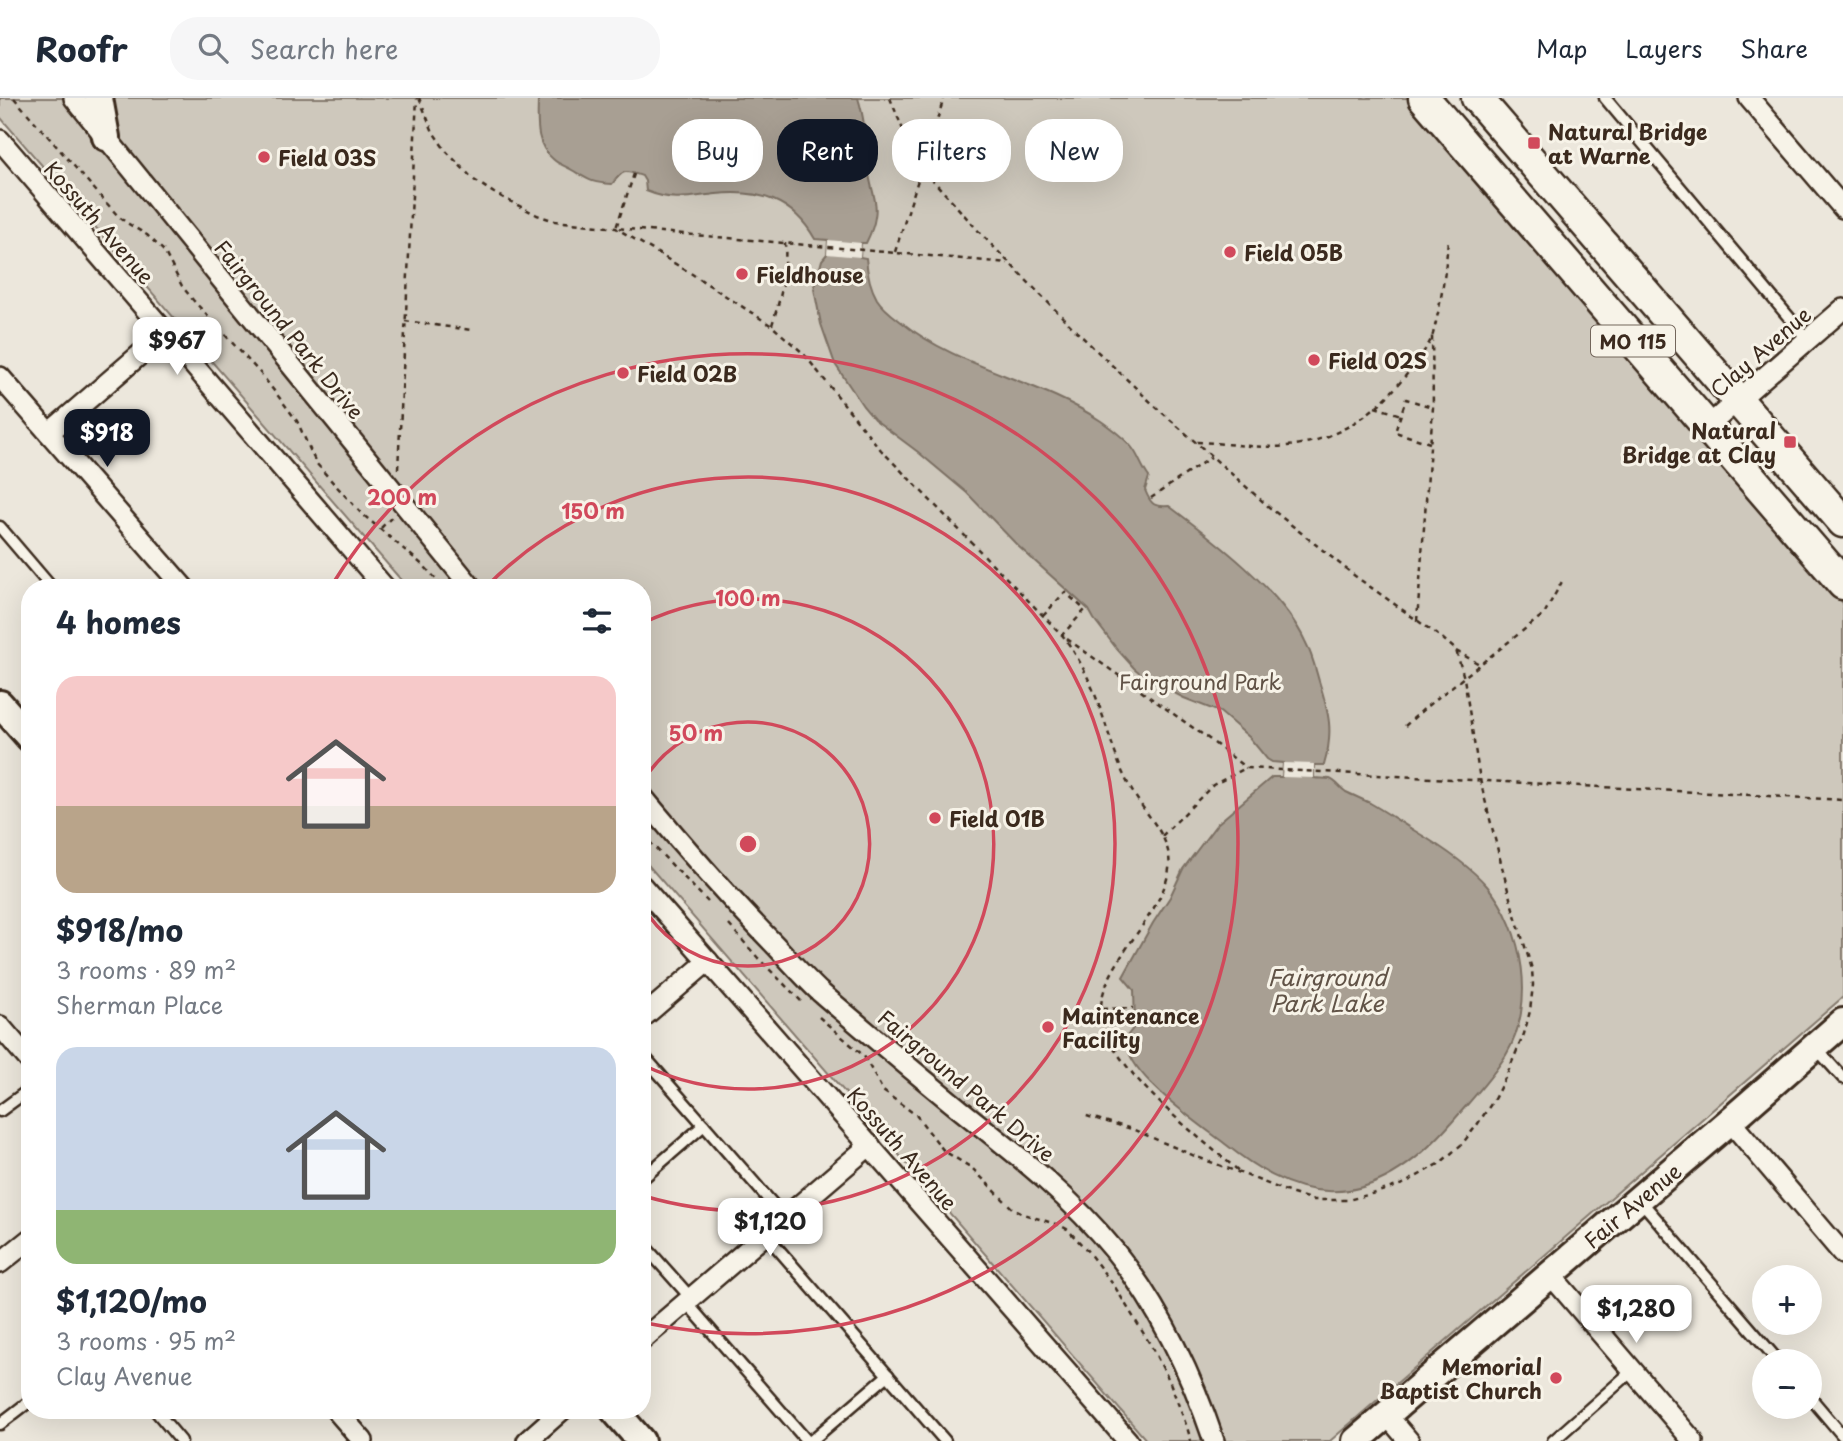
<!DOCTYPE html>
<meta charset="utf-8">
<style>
body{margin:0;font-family:"Playpen Sans",sans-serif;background:#f6f6f7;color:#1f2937;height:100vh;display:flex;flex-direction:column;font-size:26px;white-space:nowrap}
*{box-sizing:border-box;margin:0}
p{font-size:23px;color:#747a83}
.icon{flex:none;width:38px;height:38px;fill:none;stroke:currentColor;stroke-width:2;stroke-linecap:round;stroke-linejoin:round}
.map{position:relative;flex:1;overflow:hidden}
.side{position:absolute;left:21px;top:481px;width:630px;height:840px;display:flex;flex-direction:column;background:#fff;border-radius:28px;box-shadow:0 7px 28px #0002}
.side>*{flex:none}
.hud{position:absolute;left:672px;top:21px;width:665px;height:63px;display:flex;gap:14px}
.buttons{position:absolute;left:1752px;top:1167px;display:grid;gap:14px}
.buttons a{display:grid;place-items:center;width:70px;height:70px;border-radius:50%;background:#fff;box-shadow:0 7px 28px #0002;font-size:35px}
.price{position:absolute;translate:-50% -60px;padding:0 16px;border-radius:14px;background:#fff;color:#222;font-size:23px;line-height:46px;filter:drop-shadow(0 2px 4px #0008)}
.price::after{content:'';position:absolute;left:50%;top:42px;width:21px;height:16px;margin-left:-10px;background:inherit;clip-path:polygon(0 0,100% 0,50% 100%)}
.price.selected{background:#111827;color:#fff}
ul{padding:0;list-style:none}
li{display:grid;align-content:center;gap:14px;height:371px;padding:0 35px}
li span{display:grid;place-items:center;height:217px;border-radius:21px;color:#555}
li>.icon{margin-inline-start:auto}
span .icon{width:126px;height:126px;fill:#fffc;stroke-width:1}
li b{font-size:30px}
h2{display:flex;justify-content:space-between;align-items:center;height:84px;padding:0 35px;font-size:30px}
.chip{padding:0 24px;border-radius:28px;background:#fff;box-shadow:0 7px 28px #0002;font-size:24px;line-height:63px}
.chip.selected{background:#111827;color:#fff}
header{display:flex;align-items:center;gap:42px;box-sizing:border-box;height:98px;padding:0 35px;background:#fff;border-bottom:2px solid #e0e1e3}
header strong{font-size:33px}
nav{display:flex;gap:38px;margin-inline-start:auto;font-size:24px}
.search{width:490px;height:63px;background:#f6f6f7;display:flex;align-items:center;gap:18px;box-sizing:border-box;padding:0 24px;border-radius:28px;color:#747a83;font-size:26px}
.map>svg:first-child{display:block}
.green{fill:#cec8bc;stroke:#84796d;stroke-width:2}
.water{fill:#a89f93;stroke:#7c7064;stroke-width:2}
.pier{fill:#ece7dc}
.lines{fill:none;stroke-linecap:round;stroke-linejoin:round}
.lane-casing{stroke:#3b2a1e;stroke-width:15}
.street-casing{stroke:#3b2a1e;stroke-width:24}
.secondary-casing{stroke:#3b2a1e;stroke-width:32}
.primary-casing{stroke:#3b2a1e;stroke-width:35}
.path{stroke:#3b2a1e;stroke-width:2.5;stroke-dasharray:5 5;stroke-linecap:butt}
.lane{stroke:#f7f3e8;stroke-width:10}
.street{stroke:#f7f3e8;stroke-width:19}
.secondary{stroke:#f7f3e8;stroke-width:26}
.primary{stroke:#f7f3e8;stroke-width:30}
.ring{fill:none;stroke:#d1495b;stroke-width:3.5}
.poi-dot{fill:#d1495b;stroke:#f7f3e8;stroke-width:2.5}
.labels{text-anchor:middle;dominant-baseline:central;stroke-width:6;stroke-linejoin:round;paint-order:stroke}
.shield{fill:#f7f3e8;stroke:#73665b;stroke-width:2}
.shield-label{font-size:19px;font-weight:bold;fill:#3b2a1e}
.poi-label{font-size:21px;font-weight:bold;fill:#3b2a1e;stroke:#f7f3e8;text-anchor:start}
.street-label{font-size:21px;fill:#3b2a1e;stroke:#f7f3e8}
.park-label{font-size:21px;fill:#605246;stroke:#f7f3e8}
.water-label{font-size:23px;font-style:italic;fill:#615347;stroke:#f7f3e8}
.centre{fill:#d1495b;stroke:#f7f3e8;stroke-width:3.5}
.ring-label{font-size:21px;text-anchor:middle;font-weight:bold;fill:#d1495b;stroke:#f7f3e8;stroke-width:6;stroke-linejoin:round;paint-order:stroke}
</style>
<header>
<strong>Roofr</strong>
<div class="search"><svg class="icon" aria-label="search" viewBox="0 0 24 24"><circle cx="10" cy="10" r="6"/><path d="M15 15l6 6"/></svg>Search here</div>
<nav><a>Map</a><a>Layers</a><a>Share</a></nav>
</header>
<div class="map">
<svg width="1843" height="1343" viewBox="0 0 1843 1343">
<rect width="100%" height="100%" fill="#ece7dc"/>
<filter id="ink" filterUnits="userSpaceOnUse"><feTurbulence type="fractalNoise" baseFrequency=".0143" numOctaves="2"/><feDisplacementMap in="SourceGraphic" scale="14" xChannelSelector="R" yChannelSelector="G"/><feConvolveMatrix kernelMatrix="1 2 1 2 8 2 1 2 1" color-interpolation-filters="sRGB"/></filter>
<g filter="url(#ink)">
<path class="green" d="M0,0H1408L1843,505V899L1330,1343H1147L642,760V490H408L0,19Z"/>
<path class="water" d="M538,0H858C866,25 866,50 869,76C871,91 878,104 875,119C874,128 870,137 866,145H861L860,159L866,160C867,173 870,189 877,201C882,209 892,217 900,223C959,271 1038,281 1101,323C1112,331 1125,340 1133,351C1139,359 1142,370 1149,379L1145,392C1151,407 1154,409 1169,408C1213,441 1282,493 1305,543C1312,556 1315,569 1319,583C1329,615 1334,634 1324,667H1314V680C1319,681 1325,680 1330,681C1336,683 1340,690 1346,694C1354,698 1362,701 1370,705C1386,714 1400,724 1415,733C1440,748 1468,766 1487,788C1524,831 1536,907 1506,957C1492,980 1471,1002 1453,1023C1422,1059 1379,1096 1328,1093C1289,1092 1254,1069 1224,1045C1199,1026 1138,983 1129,954C1128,949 1128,943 1127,938L1135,928L1134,892L1123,879L1153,825L1170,799L1183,771L1217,726L1272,679H1282L1283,665L1272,664L1267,661L1249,639L1220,614L1184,600L1147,581L1134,570L1117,551L1094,521L1089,512L1018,448L967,395L918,354L874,321L863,308L835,266L821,226L814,191L822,162L827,156L828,142L815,141C793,102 759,91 716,96C689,99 673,104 646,93L645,83L642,78C624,72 624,71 612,86C591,85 589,82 572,72C565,68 558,66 553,61C534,46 538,21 538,0Z"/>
<g class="pier">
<path d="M828,142L861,145L860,159L827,156Z"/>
<path d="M1283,665L1314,666V680L1282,679Z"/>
</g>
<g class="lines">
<defs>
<g id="lane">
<path d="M1605,0L1808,242"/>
<path d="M0,429L52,490"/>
<path d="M1815,949L1843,980"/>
<path d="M642,956L784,1119"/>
<path d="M0,1013L30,991"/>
<path d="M642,1081L704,1027"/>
<path d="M1640,1102L1779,1264"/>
<path d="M766,1137L945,1343"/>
<path d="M642,1145L691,1200"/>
<path d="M686,1204L807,1343"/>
<path d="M1810,1299L1843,1338"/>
<path d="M155,1312L181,1343"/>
<path d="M0,1326L30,1303"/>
<path d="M811,1343L888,1277"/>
<path d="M1553,1343L1632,1273"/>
</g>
<g id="street">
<path d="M74,0L472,490"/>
<path d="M1749,0L1843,110"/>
<path d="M0,42L385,490"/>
<path d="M0,279L184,490"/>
<path d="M1707,329L1843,211"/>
<path d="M49,335L165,235"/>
<path d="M642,698C685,750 729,800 776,848C790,863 805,880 820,894C867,934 914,974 962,1013C1016,1056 1070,1098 1114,1152C1159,1208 1191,1275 1214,1343"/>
<path d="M642,788L1128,1343"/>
<path d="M642,920L708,863"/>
<path d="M0,928L30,963"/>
<path d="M1730,1023L1843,1156"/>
<path d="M0,1165L30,1141"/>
<path d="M1550,1176L1693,1343"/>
<path d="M642,1242L870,1047"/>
<path d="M336,1312L363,1343"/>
<path d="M1386,1316L1409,1343"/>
<path d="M527,1343L562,1312"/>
</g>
<g id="secondary">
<path d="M99,0L106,39"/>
<path d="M0,606L30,640"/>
<path d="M614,1312L641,1343"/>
<path d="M1356,1343L1730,1023L1843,924"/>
</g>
<g id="primary">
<path d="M1424,0L1843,486"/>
<path d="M1477,0L1843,424"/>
</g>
</defs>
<use href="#lane" class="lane-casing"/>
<use href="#street" class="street-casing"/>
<use href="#secondary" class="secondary-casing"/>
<use href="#primary" class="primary-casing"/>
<g class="path">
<path d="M14,0L118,118L127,125L147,137L164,153L182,188L193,202L261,276L285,307L297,323L316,365L329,380L361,415L425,469L444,490"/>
<path d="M419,0L433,34L446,53L474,82L494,95L537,117L555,123L616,130L692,176L772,228L803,255L881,352L1063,538C1080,561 1092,586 1101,613C1111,641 1118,671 1134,696C1148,720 1173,741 1169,771C1165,802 1137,833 1121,859C1112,874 1100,894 1101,913C1105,969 1199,1039 1240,1074"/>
<path d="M890,0L906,39L922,70L983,138L1078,235L1157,310L1269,409L1355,478L1442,540L1456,552L1464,580L1480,682L1511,804L1532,871L1533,887L1530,913L1524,936L1507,976L1493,1003L1477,1027L1462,1046L1439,1066L1403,1086L1375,1095L1348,1102H1314L1293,1096L1243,1076L1197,1059L1132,1031L1083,1017"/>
<path d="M634,76L616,130L1008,165"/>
<path d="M895,154L944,0"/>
<path d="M405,223L471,232"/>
<path d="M772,227C781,198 787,176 785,145"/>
<path d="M1375,309L1401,317"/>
<path d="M1197,344C1227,345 1258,351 1287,348C1339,343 1380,312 1410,272C1418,261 1429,249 1433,236C1441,206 1446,172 1448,141"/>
<path d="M1430,345L1395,334L1406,301L1432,309"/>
<path d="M398,371L417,0"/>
<path d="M1151,400L1211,359"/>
<path d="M381,430L393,418"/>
<path d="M1043,518L1065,494L1085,512L1062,537"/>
<path d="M1417,523L1433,309L1432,238"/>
<path d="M1067,541L1209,641L1246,670"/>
<path d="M1456,553L1481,567"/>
<path d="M1405,628L1426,609L1544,516L1564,480"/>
<path d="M642,736L708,804"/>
<path d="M1162,738L1213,687L1246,670L1843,702"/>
<path d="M729,827L758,860L801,903"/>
<path d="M1102,911L1133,910"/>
<path d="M819,919L864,958L883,993L916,1017L944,1053L972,1070L1013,1111L1023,1116L1059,1127L1067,1131L1085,1150L1115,1189L1150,1246L1169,1282L1187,1329L1191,1343"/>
</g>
<use href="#lane" class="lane"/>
<use href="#street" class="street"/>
<use href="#secondary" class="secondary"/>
<use href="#primary" class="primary"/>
</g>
</g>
<g class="ring">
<path d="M642 685A122 122 0 1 1 642 807"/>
<path d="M643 525A245 245 0 1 1 643 967"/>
<path d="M486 489A367 367 0 1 1 644 1098"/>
<path d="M330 490A490 490 0 1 1 646 1225"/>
</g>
<g class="poi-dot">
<rect x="1527" y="38" width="14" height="14" rx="3.5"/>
<circle cx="264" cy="59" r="7"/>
<circle cx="1230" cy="154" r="7"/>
<circle cx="742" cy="176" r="7"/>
<circle cx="1314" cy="262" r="7"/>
<circle cx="623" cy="275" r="7"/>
<rect x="1783" y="337" width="14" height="14" rx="3.5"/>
<circle cx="935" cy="720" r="7"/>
<circle cx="1048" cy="929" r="7"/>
<circle cx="1556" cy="1280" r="7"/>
</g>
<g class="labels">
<rect class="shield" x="1591" y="227.5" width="84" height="31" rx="5"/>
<g class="shield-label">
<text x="1633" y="243">MO 115</text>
</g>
<g class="poi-label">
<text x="1548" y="33">Natural Bridge<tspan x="1548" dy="24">at Warne</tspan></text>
<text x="278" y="59">Field 03S</text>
<text x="1244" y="154">Field 05B</text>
<text x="756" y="176">Fieldhouse</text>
<text x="1328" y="262">Field 02S</text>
<text x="637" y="275">Field 02B</text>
<text x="1776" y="332" text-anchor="end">Natural<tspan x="1776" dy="24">Bridge at Clay</tspan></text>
<text x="949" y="720">Field 01B</text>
<text x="1062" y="917">Maintenance<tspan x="1062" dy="24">Facility</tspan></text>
<text x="1542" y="1268" text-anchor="end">Memorial<tspan x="1542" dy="24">Baptist Church</tspan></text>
</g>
<g class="street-label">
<text transform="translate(100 124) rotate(49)">Kossuth Avenue</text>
<text transform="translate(290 231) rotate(51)">Fairground Park Drive</text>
<text transform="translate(1760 253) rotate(-41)">Clay Avenue</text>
<text transform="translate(967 987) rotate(40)">Fairground Park Drive</text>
<text transform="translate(903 1050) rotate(49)">Kossuth Avenue</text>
<text transform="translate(1632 1107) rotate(-40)">Fair Avenue</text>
</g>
<g class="park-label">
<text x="1200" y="583">Fairground Park</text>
</g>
<g class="water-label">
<text x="1327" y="878">Fairground<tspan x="1327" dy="26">Park Lake</tspan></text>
</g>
</g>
<circle cx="748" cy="746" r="10" class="centre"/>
<g class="ring-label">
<text x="402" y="407">200 m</text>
<text x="593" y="421">150 m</text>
<text x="748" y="508">100 m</text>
<text x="696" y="643">50 m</text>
</g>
</svg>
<div class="buttons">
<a>+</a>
<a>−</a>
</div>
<b class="price" style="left:177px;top:279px">$967</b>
<b class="price selected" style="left:107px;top:371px">$918</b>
<b class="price" style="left:770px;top:1160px">$1,120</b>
<b class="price" style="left:1636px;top:1247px">$1,280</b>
<div class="hud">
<a class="chip">Buy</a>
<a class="chip selected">Rent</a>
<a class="chip">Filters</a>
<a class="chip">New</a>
</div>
<section class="side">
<h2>4 homes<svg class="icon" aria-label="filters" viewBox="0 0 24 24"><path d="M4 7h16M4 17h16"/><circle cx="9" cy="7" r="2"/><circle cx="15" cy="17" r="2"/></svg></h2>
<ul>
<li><span style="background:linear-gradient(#f6c9c9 60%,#b9a48a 0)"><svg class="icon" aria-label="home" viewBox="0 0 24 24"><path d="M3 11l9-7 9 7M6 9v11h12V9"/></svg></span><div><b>$918/mo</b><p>3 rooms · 89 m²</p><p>Sherman Place</p></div></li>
<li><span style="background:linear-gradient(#c9d6e8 75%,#8fb573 0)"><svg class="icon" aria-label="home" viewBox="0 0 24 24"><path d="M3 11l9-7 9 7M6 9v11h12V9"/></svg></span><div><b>$1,120/mo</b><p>3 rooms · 95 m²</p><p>Clay Avenue</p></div></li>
</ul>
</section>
</div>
